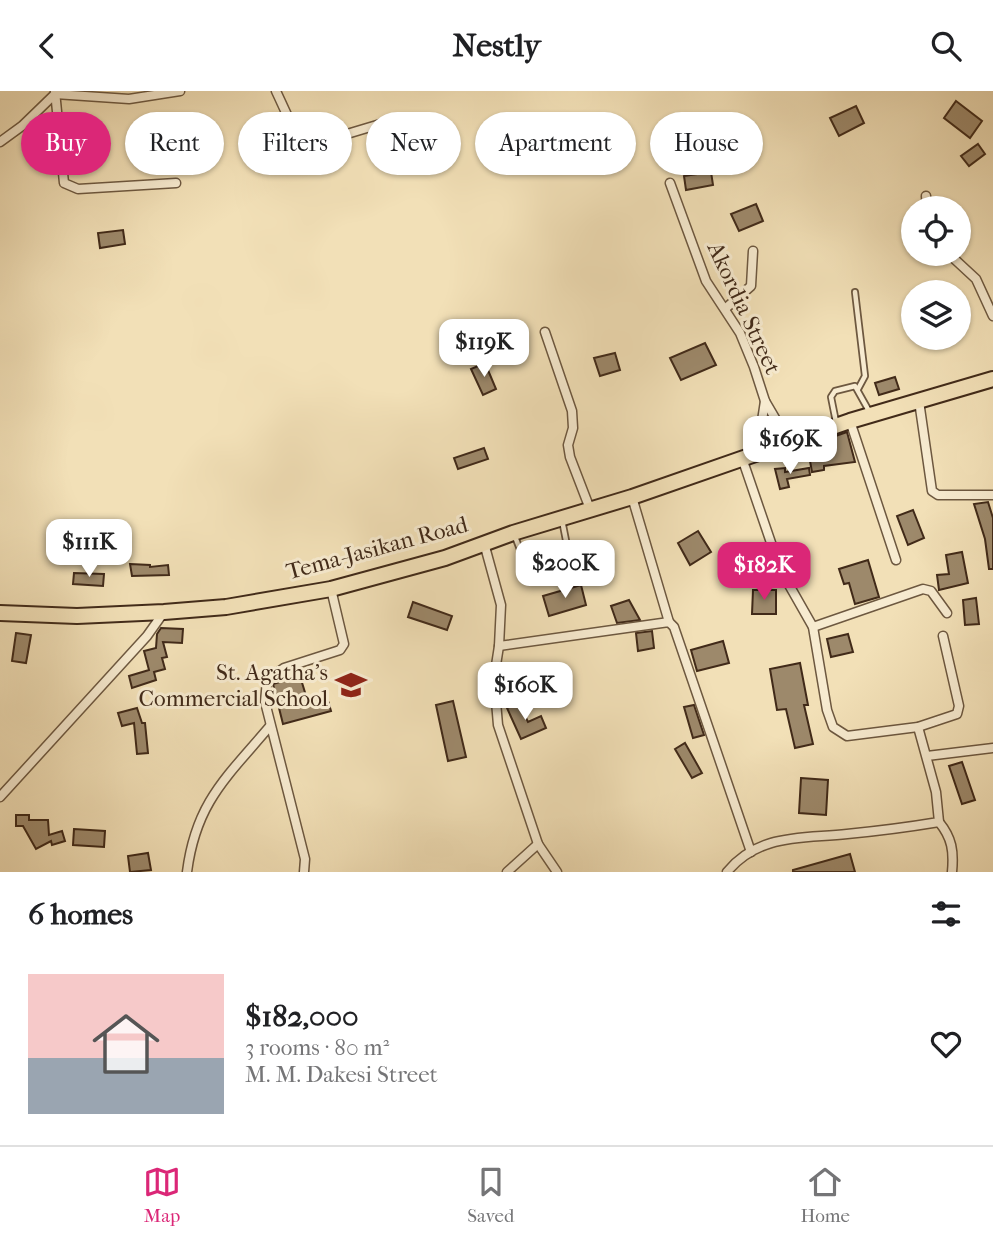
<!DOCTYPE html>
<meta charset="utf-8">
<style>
body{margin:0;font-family:"IM FELL French Canon",serif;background:#f6f6f6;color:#202124;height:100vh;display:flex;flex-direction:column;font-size:26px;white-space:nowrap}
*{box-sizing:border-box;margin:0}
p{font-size:23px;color:#757577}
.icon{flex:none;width:38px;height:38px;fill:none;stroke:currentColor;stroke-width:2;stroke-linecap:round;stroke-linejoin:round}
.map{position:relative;height:781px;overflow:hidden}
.sheet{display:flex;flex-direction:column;background:#fff;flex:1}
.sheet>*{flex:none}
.hud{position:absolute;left:21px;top:21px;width:952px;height:63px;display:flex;gap:14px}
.controls{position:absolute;left:901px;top:105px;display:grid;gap:14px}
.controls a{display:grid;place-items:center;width:70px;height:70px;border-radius:50%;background:#fff;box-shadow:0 2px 5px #0004;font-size:35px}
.price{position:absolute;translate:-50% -60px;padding:0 16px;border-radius:14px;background:#fff;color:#222;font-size:23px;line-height:46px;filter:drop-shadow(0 2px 4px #0008)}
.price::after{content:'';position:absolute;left:50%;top:42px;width:21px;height:16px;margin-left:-10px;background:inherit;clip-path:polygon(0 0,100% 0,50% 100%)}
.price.on{background:#db2777;color:#fff}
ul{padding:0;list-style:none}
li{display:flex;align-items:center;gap:21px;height:175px;padding:0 28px}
li span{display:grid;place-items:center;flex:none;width:196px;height:140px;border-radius:0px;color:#555}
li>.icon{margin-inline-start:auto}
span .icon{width:84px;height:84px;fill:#fffc;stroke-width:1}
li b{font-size:30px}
h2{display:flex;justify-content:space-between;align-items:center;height:84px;padding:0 28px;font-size:30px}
.chip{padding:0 24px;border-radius:32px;background:#fff;box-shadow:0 2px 5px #0004;font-size:24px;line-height:63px}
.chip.on{background:#db2777;color:#fff}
header{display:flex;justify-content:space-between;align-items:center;height:91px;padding:0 28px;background:#fff;font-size:32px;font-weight:800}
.tabs{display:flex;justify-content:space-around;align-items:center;height:98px;border-top:2px solid #e0e0e0;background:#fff;font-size:19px;color:#757577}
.tabs a{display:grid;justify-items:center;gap:4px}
.tabs .on{color:#db2777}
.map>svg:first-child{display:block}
.building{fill:#9d896b;stroke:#412a19;stroke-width:2}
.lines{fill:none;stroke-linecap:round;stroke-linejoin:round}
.service-casing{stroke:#6d5840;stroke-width:8}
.minor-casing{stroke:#6d5840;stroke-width:11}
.trunk-casing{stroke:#412a19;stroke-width:18}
.service{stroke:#f7ebd0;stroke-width:4.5}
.minor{stroke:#f7ebd0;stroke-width:8}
.trunk{stroke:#f2e0b7;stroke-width:14}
.labels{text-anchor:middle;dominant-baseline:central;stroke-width:6;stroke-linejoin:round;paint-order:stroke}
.street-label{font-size:23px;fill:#412a19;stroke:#f7ebd0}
.poi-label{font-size:23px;fill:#412a19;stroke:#f7ebd0;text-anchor:end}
</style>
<header><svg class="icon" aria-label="back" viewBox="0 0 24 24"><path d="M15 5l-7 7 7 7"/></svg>Nestly<svg class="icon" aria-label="search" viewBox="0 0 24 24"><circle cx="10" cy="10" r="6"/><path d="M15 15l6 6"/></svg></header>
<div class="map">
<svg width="993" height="781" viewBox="0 0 993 781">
<rect width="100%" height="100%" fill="#f2e0b7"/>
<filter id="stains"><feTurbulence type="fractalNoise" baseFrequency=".00286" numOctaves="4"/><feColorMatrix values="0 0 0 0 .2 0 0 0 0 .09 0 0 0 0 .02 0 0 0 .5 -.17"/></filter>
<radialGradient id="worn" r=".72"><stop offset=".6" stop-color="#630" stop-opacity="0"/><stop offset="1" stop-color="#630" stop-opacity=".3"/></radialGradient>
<g class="building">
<path d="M956,10L982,30L970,47L944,27Z"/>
<path d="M856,15L864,32L839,45L830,27Z"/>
<path d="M978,53L985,63L969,75L961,65Z"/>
<path d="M749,54L755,70L736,77L730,61Z"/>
<path d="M711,81L713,94L686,99L684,85Z"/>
<path d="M756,113L763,130L739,140L731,123Z"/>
<path d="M123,139L125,153L100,157L98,142Z"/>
<path d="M705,252L716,274L681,289L670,267Z"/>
<path d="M615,262L620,279L600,285L594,267Z"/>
<path d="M485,272L496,298L483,304L471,278Z"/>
<path d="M895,286L899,298L879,304L875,292Z"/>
<path d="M847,341L855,371L824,375V379L812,381L810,370L825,368L824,364L828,363L824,349Z"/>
<path d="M484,357L488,368L458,378L454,367Z"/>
<path d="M785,377V381L809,377L810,384L787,388L789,396L780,398L775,378Z"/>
<path d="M988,411L993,427V478H989L985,448L974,413Z"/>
<path d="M913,419L924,447L908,454L897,425Z"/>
<path d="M698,440L711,461L690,474L678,452Z"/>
<path d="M962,461L968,492L939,499L937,484L949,483L946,464Z"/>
<path d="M868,469L879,506L855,513L849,492L844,493L839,478Z"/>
<path d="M130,473L150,474V476L168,474L169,484L132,485Z"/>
<path d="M74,482L104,483L103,495L73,493Z"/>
<path d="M581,494L586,514L549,525L543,505Z"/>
<path d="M753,499H776V523H752Z"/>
<path d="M976,507L979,533L965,534L963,509Z"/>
<path d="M629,509L640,529L617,532L611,515Z"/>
<path d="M413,511L452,525L447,539L408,526Z"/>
<path d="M161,537L183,538L182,552L163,551L167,566L162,567L165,578L154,581L156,589L132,597L129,585L149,579L144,560L156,557L157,543Z"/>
<path d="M652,540L654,557L638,560L636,542Z"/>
<path d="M16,542L31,544L26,572L12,570Z"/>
<path d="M848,543L853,561L831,566L827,548Z"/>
<path d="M723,550L729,572L697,580L691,559Z"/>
<path d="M800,572L808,614H804L813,653L795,657L786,618L777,619L770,578Z"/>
<path d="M300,585L307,608L326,603L331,620L283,633L273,593Z"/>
<path d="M453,610L466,666L448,670L436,614Z"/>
<path d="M519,612L528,631L541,625L546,637L521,648L507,617Z"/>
<path d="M694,614L704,644L693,647L684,616Z"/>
<path d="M137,617L142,632H145L148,662L137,663L134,632L122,635L118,622Z"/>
<path d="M685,652L702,682L692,687L675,658Z"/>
<path d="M962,671L975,709L962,713L949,675Z"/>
<path d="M801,687L828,689L826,724L799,722Z"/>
<path d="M16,724H29V729H48L49,744L62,740L65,750L52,754L51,750L36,758L23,735H16Z"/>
<path d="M74,738L105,740L104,756L73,754Z"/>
<path d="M148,762L151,779L130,781L128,765Z"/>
<path d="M850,763L855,781H793V779Z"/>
</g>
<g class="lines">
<defs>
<g id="service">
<path d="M855,201L865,285L858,298"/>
<path d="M836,331L831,306L835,300L855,295L869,320"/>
<path d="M514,443L531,487C541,490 563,483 571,475L562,429"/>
</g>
<g id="minor">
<path d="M55,0L64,92L78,98L176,92"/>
<path d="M276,0L300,52L307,55L387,31"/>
<path d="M0,51L22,35L55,3L129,8L180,0"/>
<path d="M670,92L706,190L740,242L754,276L765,310L757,362"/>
<path d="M926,105L927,117"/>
<path d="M949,163L976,188L993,225"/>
<path d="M726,217L751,195L753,160"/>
<path d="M545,241L572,320L573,337L568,354L570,366L590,418"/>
<path d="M765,310L789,351"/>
<path d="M919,310L932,400L938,404H993"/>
<path d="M850,330L896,469"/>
<path d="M742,367L780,478L813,536L827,619L833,636L847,645L918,636L957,623L959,615L943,545"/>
<path d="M632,406L669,531"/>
<path d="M484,452L501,514L499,555L494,587L498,634L538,753L557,781"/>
<path d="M813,536L923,498L931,500L947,522"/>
<path d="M499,555L669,531L674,536L751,761"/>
<path d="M927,665L993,657"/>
<path d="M0,706L147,545L164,521"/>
<path d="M939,731C952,747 954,760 952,781"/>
<path d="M187,781C196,711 227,686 270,635"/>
<path d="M304,781L305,768L265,611L267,589L284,577L340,559L344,553L331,498"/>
<path d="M507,781L538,753"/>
<path d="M727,781C759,742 803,748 847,743C878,740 909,736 939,731L936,701L918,636"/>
</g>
<path id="trunk" d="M0,522L77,525L164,521L226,516L331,498L445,467L513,442L632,406L850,330L993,288"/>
</defs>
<use href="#service" class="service-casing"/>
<use href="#minor" class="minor-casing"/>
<use href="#trunk" class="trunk-casing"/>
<use href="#service" class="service"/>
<use href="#minor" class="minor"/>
<use href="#trunk" class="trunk"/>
</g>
<defs>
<symbol id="school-bare" viewBox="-9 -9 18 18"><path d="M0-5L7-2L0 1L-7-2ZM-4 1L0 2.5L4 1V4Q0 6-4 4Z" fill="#8f2418" stroke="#f7ebd0" stroke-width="2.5" paint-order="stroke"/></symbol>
</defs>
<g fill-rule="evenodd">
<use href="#school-bare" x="329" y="572" width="44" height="44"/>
</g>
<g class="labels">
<g class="street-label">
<text transform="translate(744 217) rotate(65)">Akordia Street</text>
<text transform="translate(377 457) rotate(-15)">Tema-Jasikan Road</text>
</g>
<g class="poi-label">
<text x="328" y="581">St. Agatha's<tspan x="328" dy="26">Commercial School</tspan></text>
</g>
</g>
<rect width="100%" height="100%" filter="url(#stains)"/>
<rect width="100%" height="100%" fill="url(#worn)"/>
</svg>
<div class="controls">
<a><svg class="icon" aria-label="locate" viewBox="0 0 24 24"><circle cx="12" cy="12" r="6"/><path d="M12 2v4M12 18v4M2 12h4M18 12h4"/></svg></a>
<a><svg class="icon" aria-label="layers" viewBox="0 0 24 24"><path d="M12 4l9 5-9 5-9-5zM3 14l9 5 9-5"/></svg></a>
</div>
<b class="price" style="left:484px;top:288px">$119K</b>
<b class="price" style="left:790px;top:385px">$169K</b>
<b class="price" style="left:89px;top:488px">$111K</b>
<b class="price" style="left:565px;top:509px">$200K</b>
<b class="price on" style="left:764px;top:511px">$182K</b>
<b class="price" style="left:525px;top:631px">$160K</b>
<div class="hud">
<a class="chip on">Buy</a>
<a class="chip">Rent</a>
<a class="chip">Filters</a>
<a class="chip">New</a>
<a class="chip">Apartment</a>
<a class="chip">House</a>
</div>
</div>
<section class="sheet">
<h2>6 homes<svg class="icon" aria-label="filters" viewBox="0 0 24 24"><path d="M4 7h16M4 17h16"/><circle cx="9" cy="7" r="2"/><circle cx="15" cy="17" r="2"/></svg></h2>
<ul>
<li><span style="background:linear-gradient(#f6c9c9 60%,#9aa5b1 0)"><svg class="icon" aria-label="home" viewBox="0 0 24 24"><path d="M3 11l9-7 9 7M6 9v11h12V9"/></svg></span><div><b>$182,000</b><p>3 rooms · 80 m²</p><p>M. M. Dakesi Street</p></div><svg class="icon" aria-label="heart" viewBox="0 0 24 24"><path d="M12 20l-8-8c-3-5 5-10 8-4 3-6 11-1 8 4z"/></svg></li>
</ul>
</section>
<nav class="tabs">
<a class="on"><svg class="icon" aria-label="map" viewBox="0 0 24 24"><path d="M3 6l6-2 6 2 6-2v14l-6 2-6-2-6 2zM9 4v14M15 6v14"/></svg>Map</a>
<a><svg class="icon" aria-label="saved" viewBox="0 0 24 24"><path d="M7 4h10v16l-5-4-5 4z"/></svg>Saved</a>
<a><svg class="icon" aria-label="home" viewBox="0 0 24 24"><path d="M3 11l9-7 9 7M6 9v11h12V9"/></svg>Home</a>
</nav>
